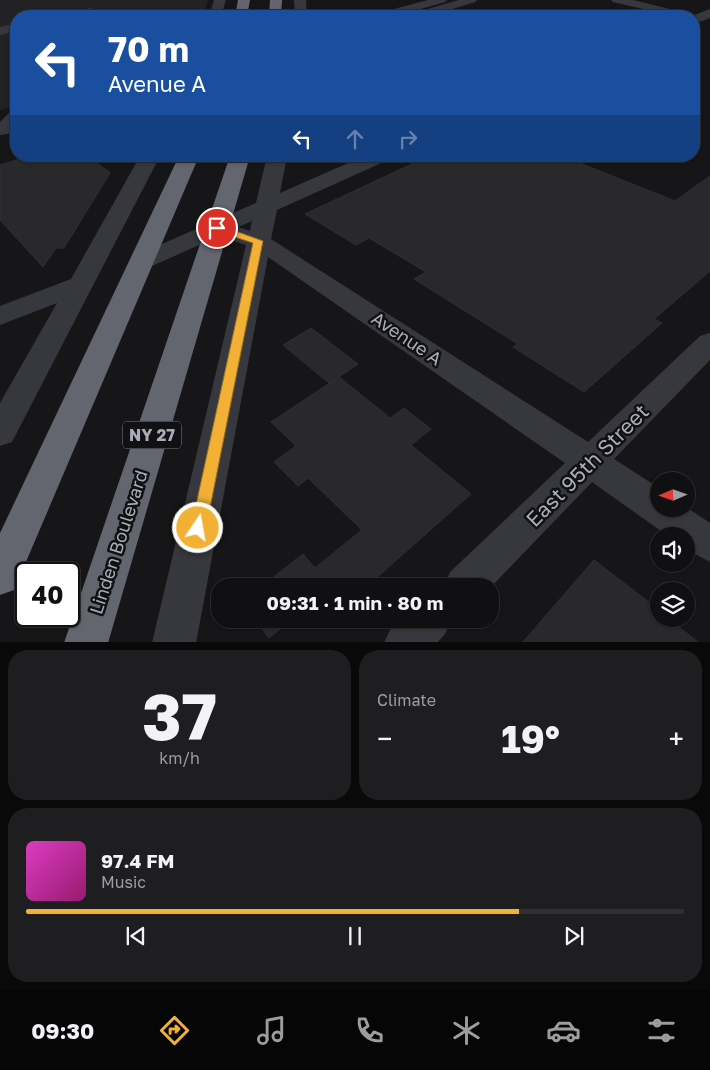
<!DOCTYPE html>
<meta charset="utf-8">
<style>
body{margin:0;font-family:"Golos Text",sans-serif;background:#1e1e20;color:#f1f3f6;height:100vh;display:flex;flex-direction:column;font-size:19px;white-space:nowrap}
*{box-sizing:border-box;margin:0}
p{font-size:16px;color:#9c9d9f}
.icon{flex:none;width:28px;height:28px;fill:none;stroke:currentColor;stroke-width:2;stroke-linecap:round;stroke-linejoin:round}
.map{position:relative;height:642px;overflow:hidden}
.sheet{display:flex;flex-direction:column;gap:8px;padding:8px;background:#09090a;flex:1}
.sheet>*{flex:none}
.banner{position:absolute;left:10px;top:10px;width:690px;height:152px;border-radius:20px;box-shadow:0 1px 4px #0004,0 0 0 1px #303032;background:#1a4fa0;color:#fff;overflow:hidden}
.needle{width:32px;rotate:268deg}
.tools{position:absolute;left:650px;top:472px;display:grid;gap:10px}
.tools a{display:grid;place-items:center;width:45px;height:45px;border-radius:50%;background:#101012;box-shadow:0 1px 4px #0004,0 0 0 1px #303032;font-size:25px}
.speed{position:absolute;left:15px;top:562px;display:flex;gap:10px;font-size:25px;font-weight:700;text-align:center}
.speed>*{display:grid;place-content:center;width:65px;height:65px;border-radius:50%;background:#101012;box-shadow:0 1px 4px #0004,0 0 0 1px #303032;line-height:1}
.speed .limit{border:2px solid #111;border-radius:8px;background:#fff;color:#111}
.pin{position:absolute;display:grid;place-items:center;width:42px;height:42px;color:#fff;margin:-21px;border:2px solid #fff;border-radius:50%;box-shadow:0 1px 5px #0007}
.me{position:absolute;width:55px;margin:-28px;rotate:12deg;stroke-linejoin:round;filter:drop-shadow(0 0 4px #0008)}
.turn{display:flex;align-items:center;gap:18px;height:105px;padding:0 15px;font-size:22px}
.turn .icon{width:65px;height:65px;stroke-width:2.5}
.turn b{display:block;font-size:35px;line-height:42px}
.lanes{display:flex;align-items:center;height:48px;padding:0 15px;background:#0003;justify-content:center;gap:25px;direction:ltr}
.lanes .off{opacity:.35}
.big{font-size:38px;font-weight:700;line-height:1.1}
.sheet .card{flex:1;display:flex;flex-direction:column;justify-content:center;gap:8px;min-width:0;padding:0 18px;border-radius:20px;background:#1e1e20}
.sheet .dial{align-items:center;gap:0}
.dial b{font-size:65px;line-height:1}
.song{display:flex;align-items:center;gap:15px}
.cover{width:60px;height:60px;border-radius:8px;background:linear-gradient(135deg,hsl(310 70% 55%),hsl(320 70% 35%))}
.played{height:5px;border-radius:2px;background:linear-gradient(90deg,#f2b134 75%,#303032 75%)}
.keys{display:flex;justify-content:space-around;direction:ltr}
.heat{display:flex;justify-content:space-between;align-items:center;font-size:28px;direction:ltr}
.sheet .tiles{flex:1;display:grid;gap:8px;grid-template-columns:1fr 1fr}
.card:last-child{grid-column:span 2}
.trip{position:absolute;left:211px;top:578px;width:288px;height:50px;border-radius:20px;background:#101012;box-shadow:0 1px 4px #0004,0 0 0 1px #303032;font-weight:700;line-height:50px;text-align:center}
.dock{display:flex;height:80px;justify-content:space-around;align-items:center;background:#060607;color:#9c9d9f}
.dock .icon{width:35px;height:35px}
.dock .on{color:#f2b134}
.dock b{font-size:22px;color:#f1f3f6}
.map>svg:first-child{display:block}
</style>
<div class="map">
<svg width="710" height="643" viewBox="0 0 710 643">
<rect width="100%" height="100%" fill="#161618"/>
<path fill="#222225" d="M 0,0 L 208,0 L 203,16 L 16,16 L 16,106 L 0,110 Z"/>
<path fill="#29292c" stroke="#303034" d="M 29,156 L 88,156 L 110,173 L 64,248 L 56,248 L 43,267 L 0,220 L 0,165 Z
M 429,156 L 562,156 L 675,201 L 710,176 L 710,271 L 654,319 L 662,323 L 584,392 L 513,347 L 518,344 L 414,279 L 426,272 L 369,238 L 356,245 L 305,214 Z
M 311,328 L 358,364 L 339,377 L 390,418 L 404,408 L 431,429 L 411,445 L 471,494 L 367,586 L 274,586 L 270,580 L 303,554 L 315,568 L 362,530 L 308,478 L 298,486 L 274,462 L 296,446 L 271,422 L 336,379 L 329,383 L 283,345 Z
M 594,560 L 659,610 L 659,619 L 669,619 L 699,643 L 522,643 Z
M 255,619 L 292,619 L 269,638 Z"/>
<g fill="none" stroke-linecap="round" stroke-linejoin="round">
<path fill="#37383d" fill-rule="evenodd" d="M 214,0 L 226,0 L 221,16 L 209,16 Z
M 294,0 L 306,0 L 307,16 L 295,16 Z
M 428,0 L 447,0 L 445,2 L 396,16 L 377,16 L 379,13 Z
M 459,0 L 477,0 L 475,2 L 430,16 L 419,16 L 418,14 L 420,11 Z
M 611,0 L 633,0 L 694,15 L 710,9 L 710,18 L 694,24 L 694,16 L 673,16 L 613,2 Z
M 91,8 L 97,12 L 95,15 L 63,16 L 65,13 Z
M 16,23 L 16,31 L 0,35 L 0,27 Z
M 16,111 L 16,126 L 8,134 L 0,135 L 0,122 L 10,112 Z
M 140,156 L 160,156 L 12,442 L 0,446 L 0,403 L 57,303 L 0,325 L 0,306 L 71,279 Z
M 267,156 L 287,156 L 280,193 L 364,156 L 390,156 L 388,160 L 277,210 L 271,239 L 588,442 L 700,336 L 710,333 L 710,360 L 614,459 L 659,488 L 659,509 L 686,509 L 686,507 L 710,523 L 710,562 L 686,549 L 686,536 L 668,536 L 592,482 L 490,588 L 444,586 L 450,572 L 565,463 L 268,257 L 196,643 L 152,643 L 246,245 L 219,236 L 150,267 L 141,269 L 132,267 L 129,262 L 132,257 L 256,203 ZM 252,221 L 250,231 L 238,227 Z
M 400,619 L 451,619 L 445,634 L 437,643 L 384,643 L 391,628 Z"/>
<path fill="#63666e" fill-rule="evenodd" d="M 238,0 L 250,0 L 247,16 L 235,16 Z
M 270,0 L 282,0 L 281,16 L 269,16 Z
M 179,156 L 199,156 L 14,590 L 0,595 L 0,533 Z
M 230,156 L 250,156 L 108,643 L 64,643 Z"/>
</g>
<path fill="#f2b134" stroke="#9d7322" d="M 214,226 L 221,226 L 263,241 L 206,528 L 204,532 L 198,535 L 193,532 L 191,528 L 253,243 L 214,230 Z"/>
<g text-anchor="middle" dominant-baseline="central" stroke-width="5" stroke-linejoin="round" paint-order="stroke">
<rect fill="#111113" stroke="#7b7e86" stroke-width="1" x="123" y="421.5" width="58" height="27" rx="4"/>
<g font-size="16" font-weight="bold" fill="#a8adb8">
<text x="152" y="435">NY 27</text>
</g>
<g font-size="18" fill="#a8adb8" stroke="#111113">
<text transform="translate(407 338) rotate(34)">Avenue A</text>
<text transform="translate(118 542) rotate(-72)">Linden Boulevard</text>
</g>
<g font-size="21" fill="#a8adb8" stroke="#111113">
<text transform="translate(587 465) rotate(-45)">East 95th Street</text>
</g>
</g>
</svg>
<div class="tools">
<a><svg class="needle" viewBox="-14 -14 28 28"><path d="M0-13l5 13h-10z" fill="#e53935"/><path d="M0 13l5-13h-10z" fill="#9c9d9f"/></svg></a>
<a><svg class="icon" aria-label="sound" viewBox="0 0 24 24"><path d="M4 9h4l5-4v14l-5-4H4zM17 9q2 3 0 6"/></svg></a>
<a><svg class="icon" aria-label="layers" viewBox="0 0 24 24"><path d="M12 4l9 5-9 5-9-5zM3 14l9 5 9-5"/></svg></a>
</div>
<div class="speed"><div class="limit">40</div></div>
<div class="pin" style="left:217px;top:228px;background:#d93025"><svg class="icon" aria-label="arrive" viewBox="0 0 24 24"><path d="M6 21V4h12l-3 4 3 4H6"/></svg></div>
<svg class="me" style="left:198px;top:528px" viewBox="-20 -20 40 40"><circle r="17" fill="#f2b134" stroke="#fff" stroke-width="3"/><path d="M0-11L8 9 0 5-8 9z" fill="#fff"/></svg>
<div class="trip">09:31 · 1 min · 80 m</div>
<div class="banner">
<div class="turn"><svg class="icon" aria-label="left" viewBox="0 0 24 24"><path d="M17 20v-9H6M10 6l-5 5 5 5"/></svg><div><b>70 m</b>Avenue A</div></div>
<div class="lanes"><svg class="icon" aria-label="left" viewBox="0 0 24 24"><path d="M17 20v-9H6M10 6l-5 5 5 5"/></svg><svg class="icon off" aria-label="ahead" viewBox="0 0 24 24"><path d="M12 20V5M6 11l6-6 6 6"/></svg><svg class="icon off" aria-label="right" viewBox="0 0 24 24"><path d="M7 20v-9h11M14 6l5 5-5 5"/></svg></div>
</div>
</div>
<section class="sheet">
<div class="tiles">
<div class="card dial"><b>37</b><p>km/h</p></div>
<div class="card"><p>Climate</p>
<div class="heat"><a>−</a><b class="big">19°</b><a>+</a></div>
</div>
<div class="card">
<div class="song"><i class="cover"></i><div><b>97.4 FM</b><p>Music</p></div></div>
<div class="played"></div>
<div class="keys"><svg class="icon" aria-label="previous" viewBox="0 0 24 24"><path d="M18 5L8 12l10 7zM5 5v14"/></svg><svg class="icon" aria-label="pause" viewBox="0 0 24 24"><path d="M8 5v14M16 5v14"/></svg><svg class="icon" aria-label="next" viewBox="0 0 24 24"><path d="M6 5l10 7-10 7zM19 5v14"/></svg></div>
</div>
</div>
</section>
<nav class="dock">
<b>09:30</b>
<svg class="icon on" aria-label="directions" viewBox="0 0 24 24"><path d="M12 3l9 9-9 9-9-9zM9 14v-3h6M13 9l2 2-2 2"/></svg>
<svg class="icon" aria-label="music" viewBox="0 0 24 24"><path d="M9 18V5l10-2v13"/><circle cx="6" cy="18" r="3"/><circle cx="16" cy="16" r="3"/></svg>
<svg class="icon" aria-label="phone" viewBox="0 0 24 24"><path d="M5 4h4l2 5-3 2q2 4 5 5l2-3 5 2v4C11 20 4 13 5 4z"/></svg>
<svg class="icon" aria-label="climate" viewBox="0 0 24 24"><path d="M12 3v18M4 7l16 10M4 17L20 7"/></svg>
<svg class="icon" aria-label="car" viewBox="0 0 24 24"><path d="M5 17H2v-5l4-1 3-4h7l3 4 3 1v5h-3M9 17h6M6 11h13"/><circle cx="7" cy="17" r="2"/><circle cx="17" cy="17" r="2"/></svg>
<svg class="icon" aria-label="filters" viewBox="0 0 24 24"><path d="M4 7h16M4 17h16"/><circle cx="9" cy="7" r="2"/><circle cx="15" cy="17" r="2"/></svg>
</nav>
